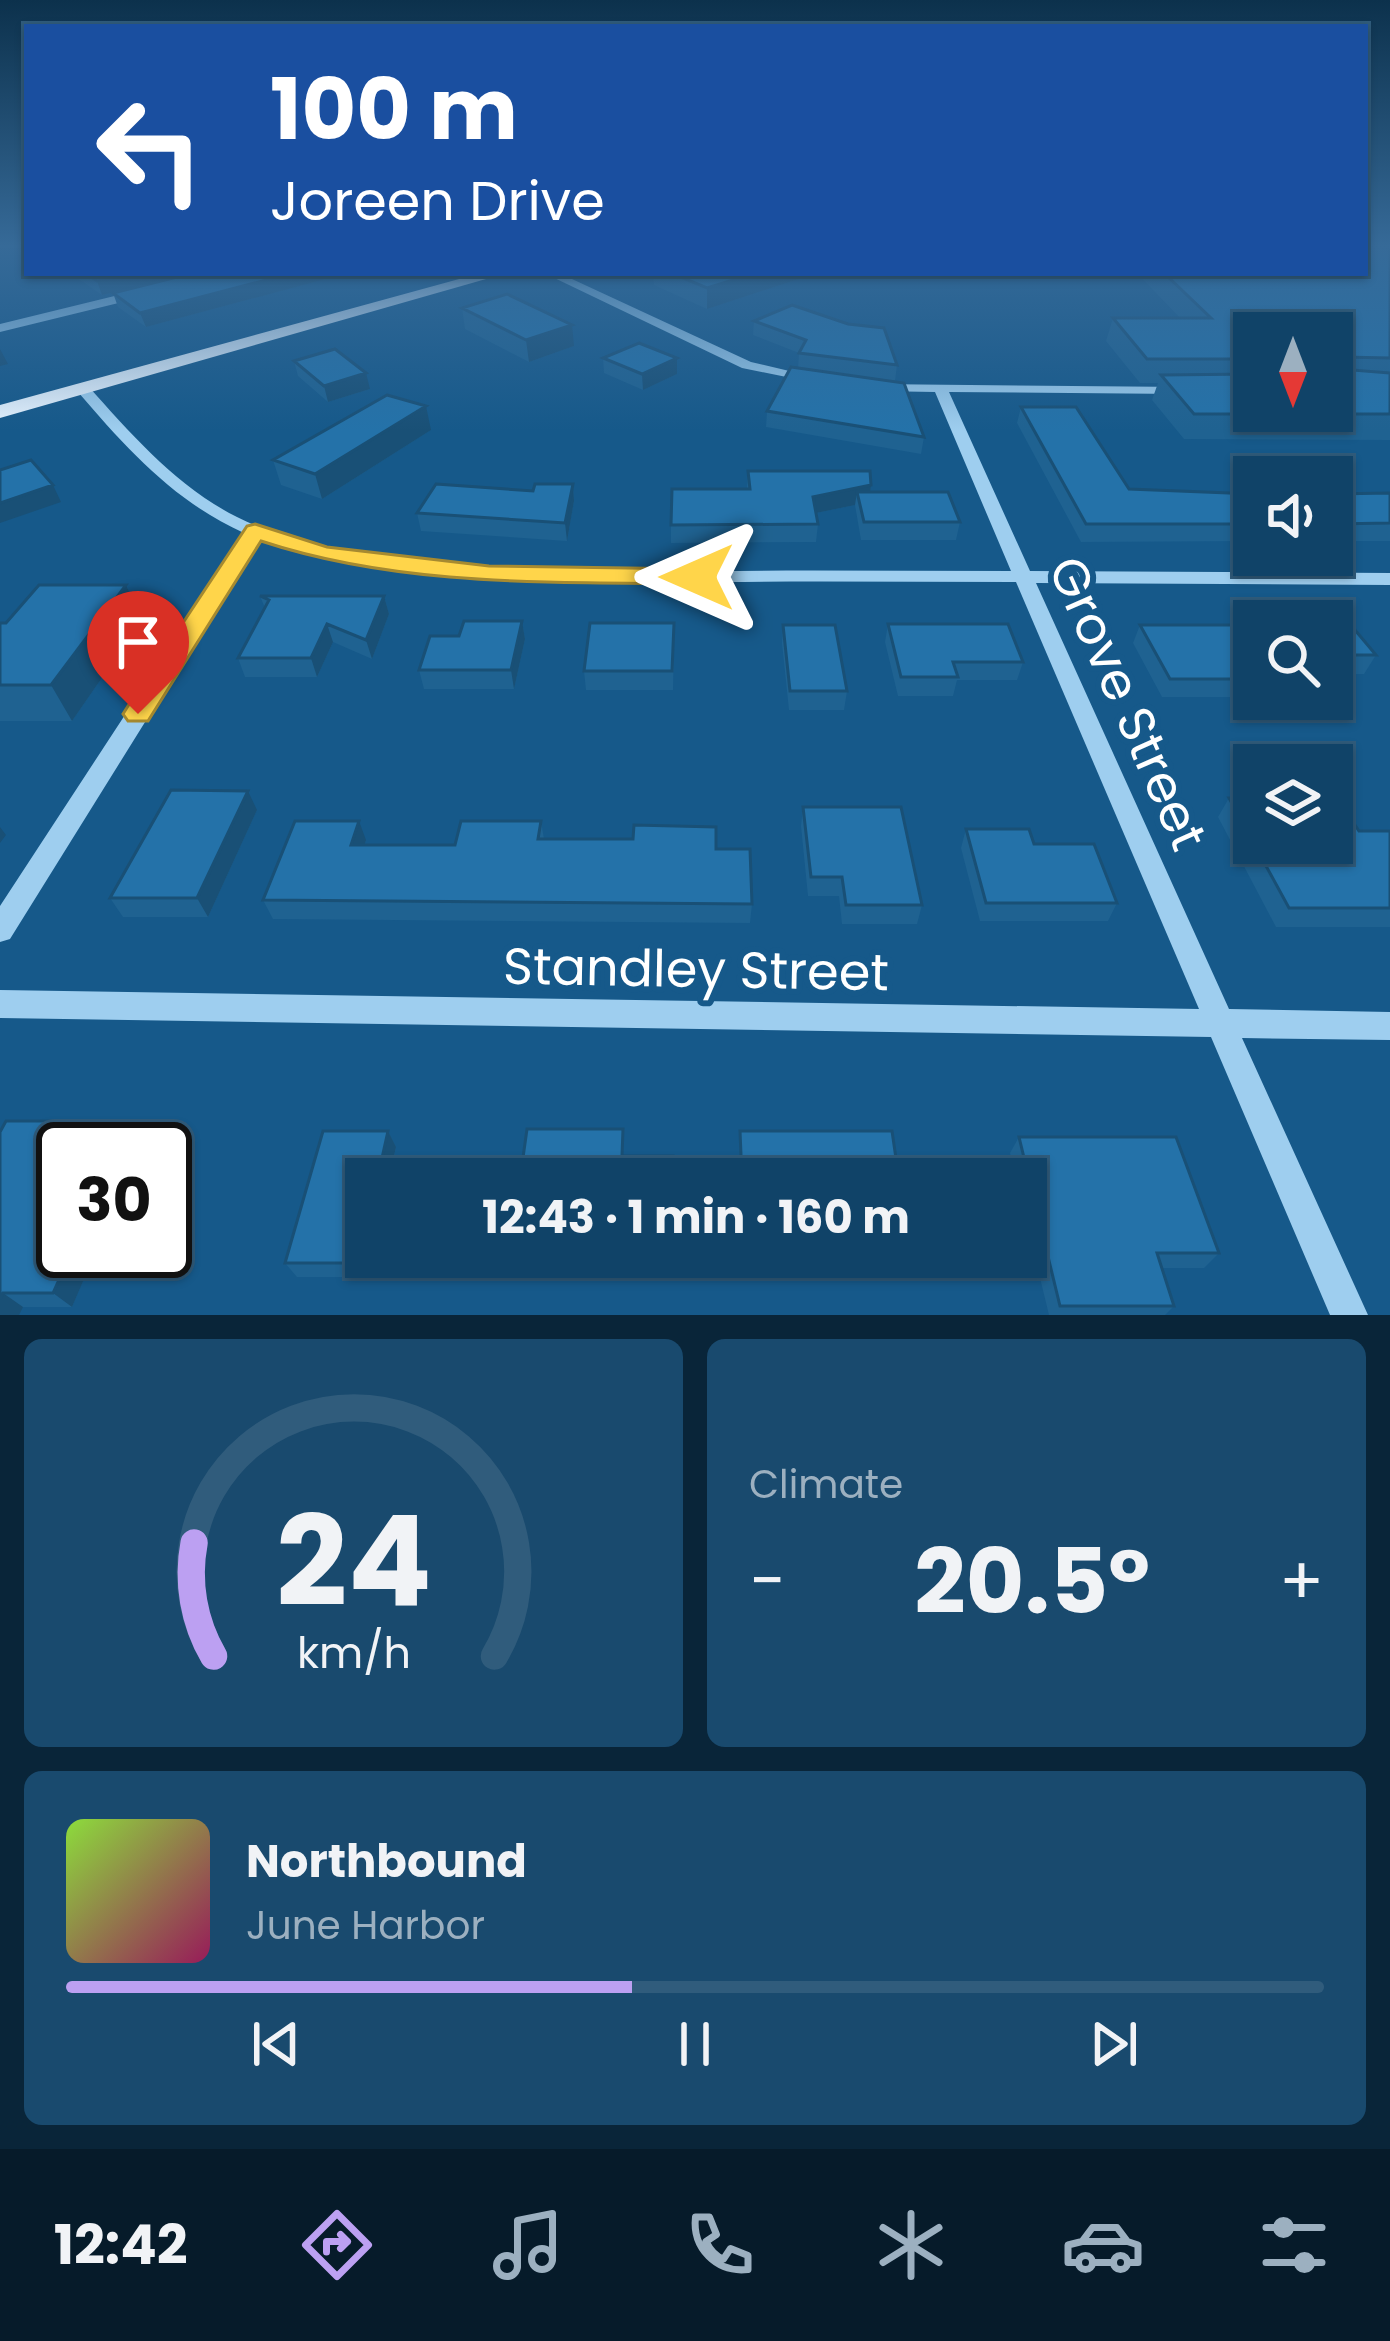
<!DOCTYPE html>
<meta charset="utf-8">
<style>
body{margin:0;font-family:Poppins,sans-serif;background:#194a6e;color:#f1f3f6;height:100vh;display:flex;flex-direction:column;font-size:45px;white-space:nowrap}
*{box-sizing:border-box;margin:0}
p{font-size:39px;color:#9cb0c0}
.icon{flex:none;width:66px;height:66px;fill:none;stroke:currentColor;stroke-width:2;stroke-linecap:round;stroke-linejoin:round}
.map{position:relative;height:1315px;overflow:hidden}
.sheet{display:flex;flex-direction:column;gap:24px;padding:24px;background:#092539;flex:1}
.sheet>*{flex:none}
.top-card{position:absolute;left:24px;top:24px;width:1344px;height:252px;border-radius:0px;box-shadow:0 3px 9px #0004,0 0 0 3px #305c7c;background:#1a4fa0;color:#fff;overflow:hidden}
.needle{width:78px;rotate:180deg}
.buttons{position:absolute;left:1233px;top:312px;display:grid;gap:24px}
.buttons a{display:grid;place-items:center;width:120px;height:120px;border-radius:0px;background:#104368;box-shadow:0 3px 9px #0004,0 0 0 3px #305c7c;font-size:60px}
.speed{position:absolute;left:36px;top:1122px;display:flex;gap:24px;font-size:60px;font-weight:700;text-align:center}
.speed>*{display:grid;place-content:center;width:156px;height:156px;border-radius:50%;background:#104368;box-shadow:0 3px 9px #0004,0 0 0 3px #305c7c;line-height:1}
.speed .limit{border:6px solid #111;border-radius:18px;background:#fff;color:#111}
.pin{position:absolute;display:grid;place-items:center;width:102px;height:102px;color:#fff;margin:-123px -51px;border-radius:50% 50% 50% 0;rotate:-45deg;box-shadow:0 0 12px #0007}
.pin .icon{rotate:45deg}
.me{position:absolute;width:132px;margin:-66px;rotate:270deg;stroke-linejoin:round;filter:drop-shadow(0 0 9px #0008)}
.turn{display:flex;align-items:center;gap:42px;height:252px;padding:0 48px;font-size:54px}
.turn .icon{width:156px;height:156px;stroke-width:2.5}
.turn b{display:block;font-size:84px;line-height:102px}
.big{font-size:90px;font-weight:700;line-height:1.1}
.sheet .tile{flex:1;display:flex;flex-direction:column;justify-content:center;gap:18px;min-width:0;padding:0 42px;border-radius:18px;background:#194a6e}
.sheet .dial{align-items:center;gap:0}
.dial svg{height:312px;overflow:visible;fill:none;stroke:#305c7c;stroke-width:7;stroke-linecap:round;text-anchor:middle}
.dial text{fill:#f1f3f6;stroke:none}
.song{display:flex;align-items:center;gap:36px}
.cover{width:144px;height:144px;border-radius:18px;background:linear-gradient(135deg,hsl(90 70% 55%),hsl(330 70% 35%))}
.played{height:12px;border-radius:6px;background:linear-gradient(90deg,#bca0f2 45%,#305c7c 45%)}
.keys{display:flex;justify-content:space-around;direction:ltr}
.heat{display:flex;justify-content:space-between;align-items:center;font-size:66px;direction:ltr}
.sheet .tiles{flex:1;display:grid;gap:24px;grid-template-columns:1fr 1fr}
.tile:last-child{grid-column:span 2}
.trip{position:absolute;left:345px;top:1158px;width:702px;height:120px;border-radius:0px;background:#104368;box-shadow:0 3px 9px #0004,0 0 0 3px #305c7c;font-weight:700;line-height:120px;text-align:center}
.dock{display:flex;height:192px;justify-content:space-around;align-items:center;background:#061b2a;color:#9cb0c0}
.dock .icon{width:84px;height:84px}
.dock .selected{color:#bca0f2}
.dock b{font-size:54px;color:#f1f3f6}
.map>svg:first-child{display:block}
</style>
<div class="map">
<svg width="1390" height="1315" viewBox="0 0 1390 1315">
<rect width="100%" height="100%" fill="#16598a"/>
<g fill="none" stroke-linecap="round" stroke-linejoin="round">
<path fill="#9eceef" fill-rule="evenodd" d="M 544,273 L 559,273 L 751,362 L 823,379 L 816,383 L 742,368 Z
M 139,290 L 143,291 L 143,297 L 0,332 L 0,324 Z
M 872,384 L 1186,387 L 1186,393 L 1181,394 L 949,392 L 1030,571 L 1390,573 L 1390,585 L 1036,583 L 1229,1009 L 1390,1012 L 1390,1040 L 1242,1038 L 1368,1315 L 1330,1315 L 1211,1037 L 0,1018 L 0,990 L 1199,1009 L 1016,582 C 918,582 820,581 723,582 C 565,584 411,587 259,539 L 10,939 L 0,942 L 0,906 L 244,533 C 175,502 127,449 78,392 L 78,386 L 88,386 C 132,435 177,487 237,517 C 371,583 565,573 712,571 C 811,570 911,571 1011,571 L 935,392 L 877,391 L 870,387 Z"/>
<path fill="#e6f3ff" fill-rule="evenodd" d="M 481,273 L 507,273 L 0,418 L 0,405 Z"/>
</g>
<path fill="#1f6291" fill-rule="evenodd" d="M 1390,247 L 1390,440 L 1184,439 L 1152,400 L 1158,383 L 1140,383 L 1106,341 L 1113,318 L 1180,318 L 1137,273 L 1365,273 ZM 1254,333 L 1332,411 L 1254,411 Z
M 70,273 L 348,273 L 146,327 L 118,307 L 113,293 L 144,285 L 102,295 Z
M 653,273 L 811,273 L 811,275 L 707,309 L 654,285 Z
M 462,308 L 574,346 L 529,362 L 465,329 Z
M 754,321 L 897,365 L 895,381 L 822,372 L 924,437 L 921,454 L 766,427 L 767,411 L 798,368 L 799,353 L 753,335 Z
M 603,358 L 677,374 L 643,390 L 604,373 Z
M 294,361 L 370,389 L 328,402 L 298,376 Z
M 1021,407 L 1129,489 L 1254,494 L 1254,541 L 1081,542 L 1017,423 Z
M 431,430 L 322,499 L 281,485 L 273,460 Z
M 748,471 L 871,485 L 870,492 L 960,522 L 956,540 L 861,540 L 855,505 L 816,513 L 818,524 L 816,542 L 671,543 L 671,525 L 747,489 Z
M 573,484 L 574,501 L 567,541 L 421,531 L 417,513 Z
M 1390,493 L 1390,541 L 1332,541 L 1332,494 Z
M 126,585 L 142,620 L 72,721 L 0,721 L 0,623 L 6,623 Z
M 260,596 L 384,596 L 389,614 L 372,659 L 333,642 L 317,677 L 245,677 L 238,658 L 265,608 Z
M 1252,605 L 1334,605 L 1376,655 L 1364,674 L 1332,674 L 1332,621 L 1254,621 L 1254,697 L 1162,697 L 1133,643 L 1140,625 L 1245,625 L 1244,623 Z
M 522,621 L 525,639 L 514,689 L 424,689 L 419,670 Z
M 888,624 L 1023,662 L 1017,680 L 957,680 L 953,696 L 898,696 L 885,642 Z
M 783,625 L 847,691 L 844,710 L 789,710 L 782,643 Z
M 674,642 L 673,690 L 586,690 L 584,671 Z
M 1229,798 L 1359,831 L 1390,831 L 1390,927 L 1276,927 L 1218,817 Z
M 803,807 L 922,905 L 917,924 L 842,924 L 839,896 L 808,896 L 801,826 Z
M 257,810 L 208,917 L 123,917 L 110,898 Z
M 541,821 L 544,839 L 716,849 L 752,904 L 750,923 L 273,919 L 263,900 L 366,840 L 364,845 L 455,845 Z
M 966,829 L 1117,903 L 1108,921 L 980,921 L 961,848 Z
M 388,1131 L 396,1147 L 394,1158 L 453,1158 L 460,1174 L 459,1179 L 366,1179 L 445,1257 L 442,1277 L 297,1277 L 285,1263 Z
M 0,1132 L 143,1137 L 72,1307 L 23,1307 L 0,1315 Z
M 1019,1137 L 1219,1253 L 1204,1268 L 1162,1268 L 1174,1306 L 1165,1315 L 1049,1315 L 1026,1220 L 1026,1179 L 1016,1179 L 1010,1153 Z
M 510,1257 L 672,1257 L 672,1280 L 515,1280 L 509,1265 Z"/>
<path fill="#195076" d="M 132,273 L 195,273 L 102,295 L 97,281 Z
M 293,273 L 348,273 L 146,327 L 140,313 Z
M 756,273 L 811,273 L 811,275 L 707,309 L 707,288 Z
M 572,325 L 574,346 L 529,362 L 526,340 Z
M 0,349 L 8,364 L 0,366 Z
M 677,358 L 677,374 L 643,390 L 642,374 Z
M 366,373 L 370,389 L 328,402 L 324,386 Z
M 426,406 L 431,430 L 322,499 L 315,474 Z
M 573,484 L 574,501 L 567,541 L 565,523 Z
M 53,485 L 61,502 L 0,523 L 0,503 Z
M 871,485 L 869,502 L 857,492 L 855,505 L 811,514 L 813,497 Z
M 126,585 L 142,620 L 72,721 L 51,685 Z
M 384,596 L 389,614 L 372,659 L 366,640 Z
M 522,621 L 525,639 L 514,689 L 511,670 Z
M 327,624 L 333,642 L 317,677 L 311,658 Z
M 248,791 L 257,810 L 208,917 L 197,898 Z
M 359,821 L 366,840 L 358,864 L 351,845 Z
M 0,827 L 6,835 L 0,843 Z
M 129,1121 L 143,1137 L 139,1149 L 116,1149 Z
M 388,1131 L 396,1147 L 390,1174 L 382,1158 Z
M 453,1158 L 460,1174 L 459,1179 L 449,1179 Z
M 72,1251 L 96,1251 L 72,1307 L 53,1293 Z
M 435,1257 L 445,1257 L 442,1277 L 434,1263 Z
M 3,1293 L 23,1307 L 19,1315 L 0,1315 L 0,1299 Z"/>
<path fill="#2472a9" stroke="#195076" stroke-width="3" d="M 1365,247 L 1390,247 L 1390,358 L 1343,357 L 1339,369 L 1390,373 L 1390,414 L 1194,414 L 1161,375 L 1254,374 L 1254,411 L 1332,411 L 1332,333 L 1254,333 L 1254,359 L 1147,359 L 1113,318 L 1211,318 L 1164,273 L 1365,273 Z
M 85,273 L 132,273 L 97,281 Z
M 193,273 L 293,273 L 140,313 L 113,293 Z
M 671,273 L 756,273 L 707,288 Z
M 507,294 L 572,325 L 526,340 L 462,308 Z
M 792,305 L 848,324 L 884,328 L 897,365 L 799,353 L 806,340 L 754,321 Z
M 639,343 L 677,358 L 642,374 L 603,358 Z
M 335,349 L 366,373 L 324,386 L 294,361 Z
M 791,367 L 904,383 L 924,437 L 767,411 Z
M 387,395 L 426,406 L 315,474 L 273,460 Z
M 1021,407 L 1076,407 L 1129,489 L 1254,494 L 1254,524 L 1086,524 Z
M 31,460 L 53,485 L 0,503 L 0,470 Z
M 748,471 L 870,471 L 871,485 L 813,497 L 818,524 L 671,525 L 672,489 L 750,489 Z
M 436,484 L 533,491 L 535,484 L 573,484 L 565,523 L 417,513 Z
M 857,492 L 948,492 L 960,522 L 864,522 Z
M 1390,493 L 1390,523 L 1332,524 L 1332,494 Z
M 39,585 L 126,585 L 51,685 L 0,685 L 0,623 L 6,623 Z
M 260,596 L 384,596 L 366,640 L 327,624 L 311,658 L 238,658 L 269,600 Z
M 1252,605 L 1334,605 L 1376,655 L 1332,655 L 1332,621 L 1264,621 Z
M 464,621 L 522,621 L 511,670 L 419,670 L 430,636 L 459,636 Z
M 590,623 L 674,623 L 672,671 L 584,671 Z
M 888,624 L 1008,624 L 1023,662 L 953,662 L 958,677 L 901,677 Z
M 783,625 L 835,625 L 847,691 L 790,691 Z
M 1140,625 L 1254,625 L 1254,679 L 1170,679 Z
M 171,790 L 248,791 L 197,898 L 110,898 Z
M 1229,798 L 1254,798 L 1254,843 L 1332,843 L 1332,798 L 1337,798 L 1359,831 L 1390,831 L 1390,908 L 1289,908 Z
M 803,807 L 901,807 L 922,905 L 846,905 L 842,877 L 811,877 Z
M 295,821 L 359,821 L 351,845 L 455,845 L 461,821 L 541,821 L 538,839 L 633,839 L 634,825 L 716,827 L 716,849 L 750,849 L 752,904 L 263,900 Z
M 966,829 L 1029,829 L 1034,844 L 1094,844 L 1117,903 L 986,903 Z
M 6,1121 L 129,1121 L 116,1149 L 63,1149 L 63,1251 L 72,1251 L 53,1293 L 3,1293 L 0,1299 L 0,1132 Z
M 527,1129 L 623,1129 L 622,1156 L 673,1156 L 673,1179 L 520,1179 Z
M 323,1131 L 388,1131 L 382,1158 L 453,1158 L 449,1179 L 366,1179 L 366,1257 L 435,1257 L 434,1263 L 285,1263 Z
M 740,1131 L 892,1131 L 899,1179 L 742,1179 Z
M 1019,1137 L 1176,1137 L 1219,1253 L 1157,1253 L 1174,1306 L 1060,1306 Z
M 510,1257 L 671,1257 L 671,1265 L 509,1265 Z"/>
<linearGradient id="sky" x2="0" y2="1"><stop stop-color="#0c314c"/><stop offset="0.57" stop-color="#366a98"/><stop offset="1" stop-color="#366a98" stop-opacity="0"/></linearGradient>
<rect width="1390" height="431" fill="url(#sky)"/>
<path fill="#ffd54a" stroke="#a68a30" stroke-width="3" d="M 255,524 L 327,547 L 489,566 L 697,569 L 710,577 L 697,584 C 551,582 400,587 261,541 L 148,721 L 128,721 L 123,714 L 128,706 L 247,526 Z"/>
<g text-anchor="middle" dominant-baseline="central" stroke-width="12" stroke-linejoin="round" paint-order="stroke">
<g font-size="51" fill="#fff" stroke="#16598a">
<text transform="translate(1128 703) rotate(66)">Grove Street</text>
<text transform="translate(696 969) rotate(1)">Standley Street</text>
</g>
</g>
</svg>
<div class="buttons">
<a><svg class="needle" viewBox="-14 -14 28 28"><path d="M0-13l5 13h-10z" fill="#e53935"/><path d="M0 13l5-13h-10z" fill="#9cb0c0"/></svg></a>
<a><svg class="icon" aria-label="sound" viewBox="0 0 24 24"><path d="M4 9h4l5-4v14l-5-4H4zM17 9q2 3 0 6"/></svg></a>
<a><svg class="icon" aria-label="search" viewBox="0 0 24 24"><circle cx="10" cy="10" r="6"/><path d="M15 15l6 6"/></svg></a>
<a><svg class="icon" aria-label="layers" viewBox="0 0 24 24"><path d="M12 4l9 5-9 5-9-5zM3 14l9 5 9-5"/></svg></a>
</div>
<div class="speed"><div class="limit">30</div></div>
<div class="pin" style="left:138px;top:714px;background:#d93025"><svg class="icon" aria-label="arrive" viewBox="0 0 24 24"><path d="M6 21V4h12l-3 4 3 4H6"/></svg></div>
<svg class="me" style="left:697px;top:577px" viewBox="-20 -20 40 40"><path d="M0-17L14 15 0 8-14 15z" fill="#ffd54a" stroke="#fff" stroke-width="4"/></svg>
<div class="trip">12:43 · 1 min · 160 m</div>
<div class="top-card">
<div class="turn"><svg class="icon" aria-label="left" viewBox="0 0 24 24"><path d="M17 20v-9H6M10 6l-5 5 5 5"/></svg><div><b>100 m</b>Joreen Drive</div></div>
</div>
</div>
<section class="sheet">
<div class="tiles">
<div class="tile dial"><svg viewBox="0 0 100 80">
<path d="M14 69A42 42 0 1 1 86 69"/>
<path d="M14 69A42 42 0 0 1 9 40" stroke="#bca0f2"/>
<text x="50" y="56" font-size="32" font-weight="700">24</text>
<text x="50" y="72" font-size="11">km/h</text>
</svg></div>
<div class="tile"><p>Climate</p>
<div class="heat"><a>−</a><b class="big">20.5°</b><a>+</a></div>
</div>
<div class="tile">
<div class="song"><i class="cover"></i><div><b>Northbound</b><p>June Harbor</p></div></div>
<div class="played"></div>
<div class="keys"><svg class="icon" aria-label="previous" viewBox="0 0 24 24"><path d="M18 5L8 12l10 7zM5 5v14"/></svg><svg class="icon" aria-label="pause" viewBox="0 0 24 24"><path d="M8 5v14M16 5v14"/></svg><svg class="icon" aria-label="next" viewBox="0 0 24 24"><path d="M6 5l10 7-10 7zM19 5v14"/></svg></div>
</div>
</div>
</section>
<nav class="dock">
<b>12:42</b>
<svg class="icon selected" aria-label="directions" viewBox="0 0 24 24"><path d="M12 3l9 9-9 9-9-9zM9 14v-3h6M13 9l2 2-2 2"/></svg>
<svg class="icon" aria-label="music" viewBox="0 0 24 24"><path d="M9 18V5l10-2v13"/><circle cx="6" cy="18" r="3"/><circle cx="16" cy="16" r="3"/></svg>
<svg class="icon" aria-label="phone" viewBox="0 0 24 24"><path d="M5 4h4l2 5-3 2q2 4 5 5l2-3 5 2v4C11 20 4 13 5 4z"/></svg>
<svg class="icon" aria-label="climate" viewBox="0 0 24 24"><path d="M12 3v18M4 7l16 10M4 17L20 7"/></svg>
<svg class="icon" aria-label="car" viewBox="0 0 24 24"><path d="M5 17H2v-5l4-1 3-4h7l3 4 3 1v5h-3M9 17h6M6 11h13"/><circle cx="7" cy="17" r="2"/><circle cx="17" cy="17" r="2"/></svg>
<svg class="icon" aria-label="filters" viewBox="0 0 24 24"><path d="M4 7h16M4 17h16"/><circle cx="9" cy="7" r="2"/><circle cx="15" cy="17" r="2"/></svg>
</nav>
